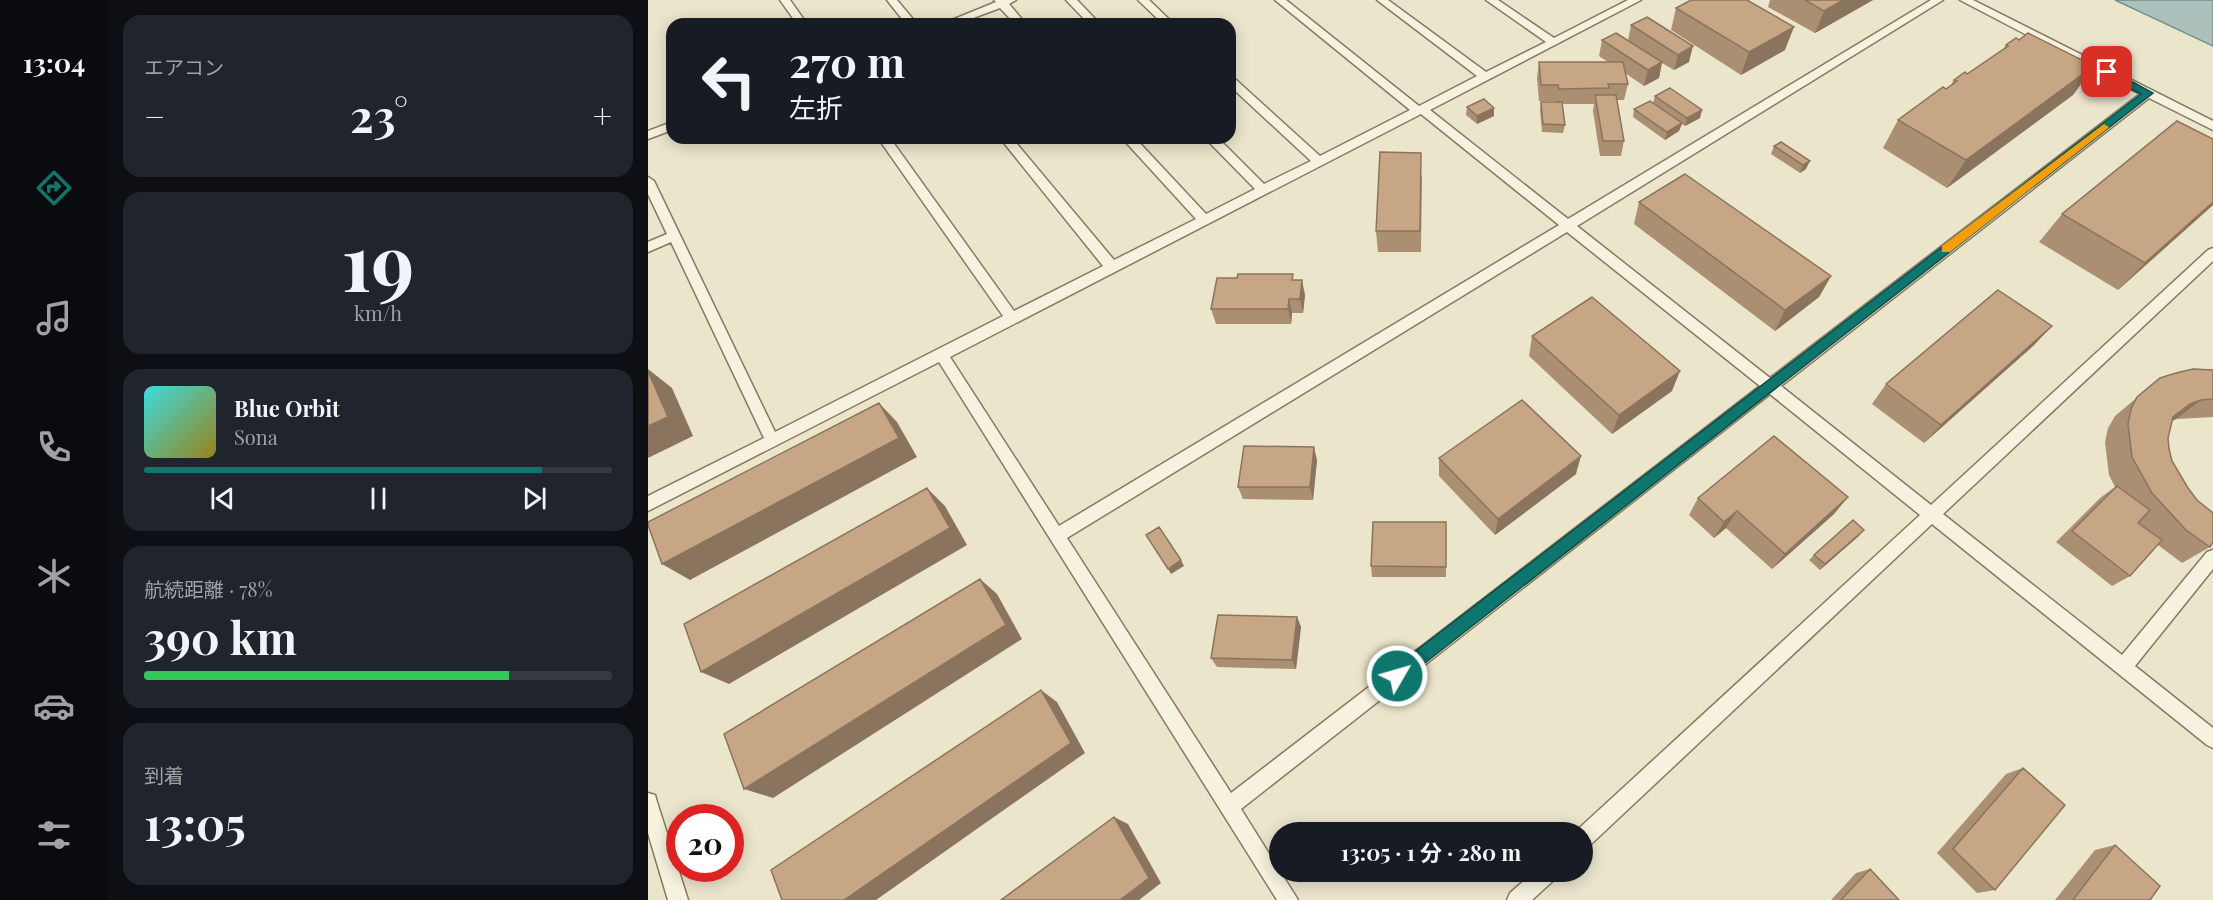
<!DOCTYPE html>
<html lang="ja">
<meta charset="utf-8">
<style>
body{margin:0;font-family:"Playfair Display","Noto Sans JP",serif;background:#20242c;color:#f1f3f6;height:100vh;display:flex;flex-direction:column;font-size:22px;white-space:nowrap}
*{box-sizing:border-box;margin:0}
p{font-size:20px;color:#9ea1a6}
.icon{flex:none;width:33px;height:33px;fill:none;stroke:currentColor;stroke-width:2;stroke-linecap:round;stroke-linejoin:round}
.map{position:relative;flex:1;overflow:hidden}
.panel{display:flex;flex-direction:column;gap:15px;padding:15px;background:#0d0f14;width:540px}
.panel>*{flex:none}
.top-card{position:absolute;left:18px;top:18px;width:570px;height:126px;border-radius:18px;box-shadow:0 3px 15px #0003;background:#171b24;color:#f1f3f6;overflow:hidden}
.speed{position:absolute;left:18px;top:804px;display:flex;gap:12px;font-size:30px;font-weight:700;text-align:center}
.speed>*{display:grid;place-content:center;width:78px;height:78px;border-radius:50%;background:#171b24;box-shadow:0 3px 15px #0003;line-height:1}
.speed .limit{border:9px solid #d22;background:#fff;color:#111}
.pin{position:absolute;display:grid;place-items:center;width:51px;height:51px;color:#fff;margin:-26px;border-radius:12px;box-shadow:0 3px 9px #0006}
.me{position:absolute;width:66px;margin:-33px;rotate:52deg;stroke-linejoin:round;filter:drop-shadow(0 0 4px #0008)}
.turn{display:flex;align-items:center;gap:21px;height:126px;padding:0 24px;font-size:27px}
.turn .icon{width:78px;height:78px;stroke-width:2.5}
.turn b{display:block;font-size:42px;line-height:51px}
.big{font-size:45px;font-weight:700;line-height:1.1}
.panel .tile{flex:1;display:flex;flex-direction:column;justify-content:center;gap:9px;min-width:0;padding:0 21px;border-radius:18px;background:#20242c}
.panel .dial{align-items:center;gap:0}
.dial b{font-size:78px;line-height:1}
.song{display:flex;align-items:center;gap:18px}
.cover{width:72px;height:72px;border-radius:9px;background:linear-gradient(135deg,hsl(180 70% 55%),hsl(50 70% 35%))}
.played{height:6px;border-radius:3px;background:linear-gradient(90deg,#0f766e 85%,#363941 85%)}
.keys{display:flex;justify-content:space-around;direction:ltr}
.heat{display:flex;justify-content:space-between;align-items:center;font-size:33px;direction:ltr}
.charge{height:9px;border-radius:4px;background:linear-gradient(90deg,#34c759 78%,#363941 0)}
.trip{position:absolute;left:621px;top:822px;width:324px;height:60px;border-radius:30px;background:#171b24;box-shadow:0 3px 15px #0003;font-weight:700;line-height:60px;text-align:center}
main{display:flex;flex:1;min-height:0}
.menu{display:flex;flex-direction:column;width:108px;justify-content:space-around;align-items:center;background:#090b0e;color:#9ea1a6}
.menu .icon{width:42px;height:42px}
.menu .selected{color:#0f766e}
.menu b{font-size:27px;color:#f1f3f6}
.map>svg:first-child{display:block}
</style>
<main>
<nav class="menu">
<b>13:04</b>
<svg class="icon selected" aria-label="directions" viewBox="0 0 24 24"><path d="M12 3l9 9-9 9-9-9zM9 14v-3h6M13 9l2 2-2 2"/></svg>
<svg class="icon" aria-label="music" viewBox="0 0 24 24"><path d="M9 18V5l10-2v13"/><circle cx="6" cy="18" r="3"/><circle cx="16" cy="16" r="3"/></svg>
<svg class="icon" aria-label="phone" viewBox="0 0 24 24"><path d="M5 4h4l2 5-3 2q2 4 5 5l2-3 5 2v4C11 20 4 13 5 4z"/></svg>
<svg class="icon" aria-label="climate" viewBox="0 0 24 24"><path d="M12 3v18M4 7l16 10M4 17L20 7"/></svg>
<svg class="icon" aria-label="car" viewBox="0 0 24 24"><path d="M5 17H2v-5l4-1 3-4h7l3 4 3 1v5h-3M9 17h6M6 11h13"/><circle cx="7" cy="17" r="2"/><circle cx="17" cy="17" r="2"/></svg>
<svg class="icon" aria-label="filters" viewBox="0 0 24 24"><path d="M4 7h16M4 17h16"/><circle cx="9" cy="7" r="2"/><circle cx="15" cy="17" r="2"/></svg>
</nav>
<section class="panel">
<div class="tile"><p>エアコン</p>
<div class="heat"><a>−</a><b class="big">23°</b><a>+</a></div>
</div>
<div class="tile dial"><b>19</b><p>km/h</p></div>
<div class="tile">
<div class="song"><i class="cover"></i><div><b>Blue Orbit</b><p>Sona</p></div></div>
<div class="played"></div>
<div class="keys"><svg class="icon" aria-label="previous" viewBox="0 0 24 24"><path d="M18 5L8 12l10 7zM5 5v14"/></svg><svg class="icon" aria-label="pause" viewBox="0 0 24 24"><path d="M8 5v14M16 5v14"/></svg><svg class="icon" aria-label="next" viewBox="0 0 24 24"><path d="M6 5l10 7-10 7zM19 5v14"/></svg></div>
</div>
<div class="tile"><p>航続距離 · 78%</p><b class="big">390 km</b><div class="charge"></div></div>
<div class="tile"><p>到着</p><b class="big">13:05</b></div>
</section>
<div class="map">
<svg width="1565" height="900" viewBox="0 0 1565 900">
<rect width="100%" height="100%" fill="#ebe5cc"/>
<path fill="#acc1bc" stroke="#728f8a" stroke-width="1.5" d="M 1467,0 L 1565,0 L 1565,46 Z"/>
<g fill="none" stroke-linecap="round" stroke-linejoin="round">
<defs>
<path id="lane" d="M 132,0 L 142,0 L 159,24 L 149,24 Z
M 239,0 L 249,0 L 269,24 L 258,24 Z
M 346,0 L 368,0 L 361,4 L 378,24 L 367,24 L 352,8 L 309,24 L 294,24 L 348,2 Z
M 418,0 L 429,0 L 452,24 L 441,24 Z
M 490,0 L 501,0 L 526,24 L 515,24 Z
M 627,0 L 638,0 L 771,106 L 829,76 L 729,0 L 740,0 L 838,72 L 898,42 L 838,0 L 850,0 L 906,38 L 980,0 L 993,0 L 782,110 L 920,219 L 1283,0 L 1295,0 L 929,226 L 1122,378 L 1492,94 L 1312,0 L 1325,0 L 1565,121 L 1565,130 L 1501,98 L 1133,386 L 1283,505 L 1560,250 L 1565,248 L 1565,261 L 1295,514 L 1474,655 L 1559,552 L 1565,550 L 1565,569 L 1487,666 L 1565,728 L 1565,748 L 1559,745 L 1284,524 L 941,846 L 934,848 L 934,832 L 927,832 L 1272,515 L 1122,394 L 593,809 L 650,900 L 629,900 L 291,362 L 0,511 L 0,496 L 116,438 L 23,242 L 0,252 L 0,242 L 19,234 L 0,194 L 0,177 L 6,181 L 127,432 L 355,316 L 230,138 L 242,138 L 366,311 L 455,266 L 352,138 L 364,138 L 466,260 L 548,219 L 474,138 L 487,138 L 558,214 L 607,189 L 557,138 L 570,138 L 616,184 L 663,161 L 582,86 L 582,77 L 586,78 L 672,156 L 762,110 ZM 773,114 L 911,225 L 411,526 L 302,357 ZM 919,232 L 1112,386 L 583,793 L 419,538 Z
M 24,122 L 24,130 L 0,139 L 0,131 Z
M 0,793 L 7,795 L 9,802 L 40,900 L 20,900 L 0,833 Z
M 886,872 L 910,872 L 907,879 L 884,900 L 859,900 L 862,893 Z"/>
</defs>
<use href="#lane" stroke="#877961" stroke-width="3"/>
<use href="#lane" fill="#f7f2df" fill-rule="evenodd"/>
</g>
<path fill="#aa8f72" d="M 1122,0 L 1225,0 L 1167,33 L 1120,7 Z
M 1028,8 L 1137,50 L 1093,75 L 1023,30 Z
M 983,25 L 1041,62 L 1026,70 L 1014,63 L 1011,78 L 996,86 L 977,73 L 980,84 L 976,100 L 969,100 L 976,141 L 973,156 L 952,156 L 945,111 L 946,104 L 914,104 L 917,125 L 915,133 L 894,132 L 892,110 L 893,102 L 908,102 L 908,101 L 891,101 L 889,78 L 891,62 L 960,62 L 951,56 L 954,40 L 980,40 Z
M 1371,40 L 1446,66 L 1425,95 L 1299,188 L 1235,148 L 1250,120 L 1303,85 L 1306,80 L 1319,74 L 1355,50 L 1358,45 Z
M 1007,96 L 1052,118 L 1037,126 L 1034,124 L 1031,131 L 1017,140 L 985,117 L 986,109 L 1005,103 Z
M 819,107 L 846,116 L 829,124 L 818,115 Z
M 1133,142 L 1158,169 L 1152,173 L 1123,154 L 1126,146 Z
M 774,175 L 773,252 L 730,252 L 728,231 Z
M 991,202 L 1183,276 L 1171,297 L 1127,331 L 986,224 Z
M 1565,205 L 1470,290 L 1391,242 L 1414,214 Z
M 646,280 L 657,295 L 655,313 L 644,313 L 643,324 L 568,324 L 563,309 Z
M 1404,326 L 1385,346 L 1276,443 L 1224,404 L 1238,384 Z
M 884,336 L 1024,391 L 964,434 L 881,356 Z
M 1565,370 L 1565,417 L 1528,419 L 1524,421 L 1520,438 L 1521,449 L 1524,461 L 1562,547 L 1534,563 L 1510,545 L 1482,576 L 1464,586 L 1408,542 L 1452,498 L 1467,487 L 1461,475 L 1457,442 L 1460,428 L 1467,416 L 1512,378 Z
M 791,458 L 928,474 L 847,535 L 791,476 Z
M 669,460 L 665,500 L 595,499 L 590,487 Z
M 1050,498 L 1186,514 L 1124,569 L 1078,528 L 1066,538 L 1041,515 Z
M 1216,530 L 1172,570 L 1161,560 L 1166,555 Z
M 723,566 L 798,567 L 798,577 L 724,577 Z
M 649,617 L 653,627 L 648,669 L 569,667 L 563,658 Z
M 1375,768 L 1347,890 L 1329,893 L 1289,853 L 1358,774 Z
M 1467,845 L 1502,900 L 1407,900 L 1447,850 Z
M 1222,869 L 1251,900 L 1183,900 L 1208,873 Z"/>
<path fill="#8b745d" d="M 1195,0 L 1225,0 L 1167,33 L 1176,11 Z
M 1146,27 L 1137,50 L 1093,75 L 1101,52 Z
M 1045,46 L 1041,62 L 1026,70 L 1030,55 Z
M 1014,62 L 1011,78 L 996,86 L 1000,70 Z
M 1446,66 L 1425,95 L 1299,188 L 1318,160 Z
M 846,108 L 846,116 L 829,124 L 829,116 Z
M 1054,110 L 1052,118 L 1037,126 L 1039,118 Z
M 1034,123 L 1031,131 L 1017,140 L 1019,132 Z
M 1162,161 L 1158,169 L 1152,173 L 1155,165 Z
M 1565,202 L 1565,205 L 1470,290 L 1497,263 Z
M 1183,276 L 1171,297 L 1127,331 L 1137,310 Z
M 654,280 L 657,295 L 655,313 L 652,299 Z
M 641,299 L 644,313 L 643,324 L 640,309 Z
M 1404,326 L 1385,346 L 1276,443 L 1293,425 Z
M 0,369 L 24,388 L 45,436 L 0,458 Z
M 1032,371 L 1024,391 L 964,434 L 971,415 Z
M 1553,400 L 1528,419 L 1517,424 L 1542,404 Z
M 231,403 L 249,422 L 269,457 L 42,580 L 14,564 Z
M 666,447 L 669,460 L 665,500 L 662,487 Z
M 933,456 L 928,474 L 847,535 L 850,519 Z
M 279,488 L 297,506 L 319,545 L 81,684 L 53,672 Z
M 1200,497 L 1186,514 L 1124,569 L 1137,554 Z
M 1089,511 L 1078,528 L 1066,538 L 1076,522 Z
M 1216,530 L 1211,536 L 1172,570 L 1177,564 Z
M 533,560 L 536,566 L 523,574 L 520,569 Z
M 332,579 L 349,594 L 374,639 L 125,798 L 96,789 Z
M 649,617 L 653,627 L 648,669 L 644,660 Z
M 393,690 L 409,702 L 437,753 L 228,900 L 196,900 Z
M 466,817 L 480,824 L 513,883 L 491,900 L 472,900 Z"/>
<path fill="#c6a685" stroke="#8b745d" stroke-width="1.5" d="M 1043,0 L 1099,0 L 1146,27 L 1101,52 L 1028,8 Z
M 1157,0 L 1195,0 L 1176,11 Z
M 999,17 L 1045,46 L 1030,55 L 983,25 Z
M 968,33 L 1014,62 L 1000,70 L 954,40 Z
M 1380,33 L 1446,66 L 1318,160 L 1250,120 L 1295,87 L 1298,89 L 1309,81 L 1306,80 L 1317,72 L 1319,74 L 1360,46 L 1358,45 L 1368,38 L 1371,40 Z
M 891,62 L 975,62 L 980,84 L 960,84 L 961,88 L 911,89 L 910,85 L 893,85 Z
M 1022,88 L 1054,110 L 1039,118 L 1007,96 Z
M 947,95 L 968,95 L 976,141 L 955,141 Z
M 836,99 L 846,108 L 829,116 L 819,107 Z
M 1002,101 L 1034,123 L 1019,132 L 986,109 Z
M 893,102 L 914,102 L 917,125 L 895,124 Z
M 1529,121 L 1565,139 L 1565,202 L 1497,263 L 1414,214 Z
M 1133,142 L 1162,161 L 1155,165 L 1126,146 Z
M 732,152 L 773,153 L 772,231 L 728,231 Z
M 1037,174 L 1183,276 L 1137,310 L 991,202 Z
M 590,274 L 645,274 L 644,280 L 654,280 L 652,299 L 641,299 L 640,309 L 563,309 L 569,278 L 589,278 Z
M 1350,290 L 1404,326 L 1293,425 L 1238,384 Z
M 944,297 L 1032,371 L 971,415 L 884,336 Z
M 1545,369 L 1565,370 L 1565,399 L 1553,400 L 1542,404 L 1525,417 L 1520,438 L 1521,449 L 1524,461 L 1540,488 L 1549,500 L 1565,513 L 1565,542 L 1562,547 L 1538,530 L 1504,493 L 1484,457 L 1480,424 L 1483,409 L 1489,397 L 1512,378 L 1528,373 Z
M 0,371 L 20,417 L 0,426 Z
M 874,400 L 933,456 L 850,519 L 791,458 Z
M 231,403 L 251,438 L 14,564 L 0,525 L 0,522 Z
M 1126,436 L 1200,497 L 1137,554 L 1089,511 L 1076,522 L 1050,498 Z
M 596,446 L 666,447 L 662,487 L 590,487 Z
M 1469,486 L 1502,510 L 1490,523 L 1514,540 L 1482,576 L 1424,531 Z
M 279,488 L 302,528 L 53,672 L 36,624 Z
M 1205,520 L 1216,530 L 1177,564 L 1166,555 Z
M 725,522 L 798,522 L 798,567 L 723,566 Z
M 511,527 L 533,560 L 520,569 L 498,535 Z
M 332,579 L 358,625 L 96,789 L 76,734 Z
M 570,615 L 649,617 L 644,660 L 563,658 Z
M 393,690 L 423,743 L 196,900 L 134,900 L 123,870 Z
M 1375,768 L 1417,805 L 1347,890 L 1305,849 Z
M 466,817 L 501,878 L 472,900 L 353,900 Z
M 1467,845 L 1512,886 L 1502,900 L 1425,900 Z
M 1222,869 L 1251,900 L 1193,900 Z"/>
<path fill="#0f766e" stroke="#0a4d48" stroke-width="1.5" d="M 1456,70 L 1463,70 L 1505,93 L 754,681 L 749,684 L 743,681 L 741,676 L 743,670 L 1493,94 L 1456,75 Z"/>
<path fill="#f59e0b" d="M 1456,124 L 1461,127 L 1459,129 L 1302,252 L 1294,252 L 1294,246 Z"/>
</svg>
<div class="speed"><div class="limit">20</div></div>
<div class="pin" style="left:1459px;top:72px;background:#d93025"><svg class="icon" aria-label="arrive" viewBox="0 0 24 24"><path d="M6 21V4h12l-3 4 3 4H6"/></svg></div>
<svg class="me" style="left:749px;top:676px" viewBox="-20 -20 40 40"><circle r="17" fill="#0f766e" stroke="#fff" stroke-width="3"/><path d="M0-11L8 9 0 5-8 9z" fill="#fff"/></svg>
<div class="trip">13:05 · 1 分 · 280 m</div>
<div class="top-card">
<div class="turn"><svg class="icon" aria-label="left" viewBox="0 0 24 24"><path d="M17 20v-9H6M10 6l-5 5 5 5"/></svg><div><b>270 m</b>左折</div></div>
</div>
</div>
</main>
